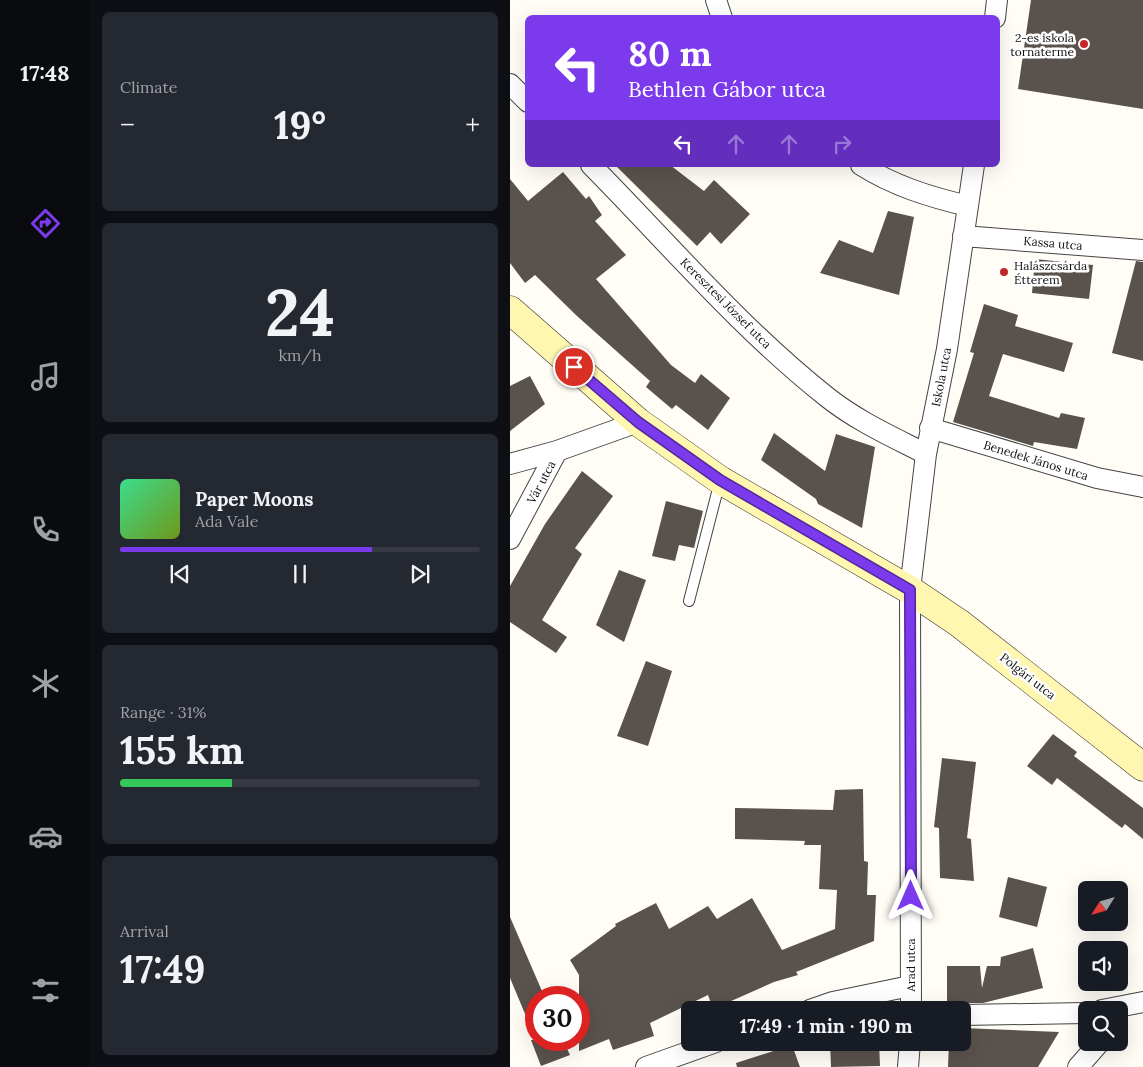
<!DOCTYPE html>
<meta charset="utf-8">
<style>
body{margin:0;font-family:Lora,serif;background:#242831;color:#f1f3f6;height:100vh;display:flex;flex-direction:column;font-size:19px;white-space:nowrap}
*{box-sizing:border-box;margin:0}
p{font-size:16px;color:#9ea1a6}
.icon{flex:none;width:28px;height:28px;fill:none;stroke:currentColor;stroke-width:2;stroke-linecap:round;stroke-linejoin:round}
.map{position:relative;flex:1;overflow:hidden}
.panel{display:flex;flex-direction:column;gap:12px;padding:12px;background:#0d0f14;width:420px}
.panel>*{flex:none}
.guide{position:absolute;left:15px;top:15px;width:475px;height:152px;border-radius:8px;box-shadow:0 5px 20px #0002;background:#7c3aed;color:#fff;overflow:hidden}
.needle{width:32px;rotate:233deg}
.controls{position:absolute;left:568px;top:881px;display:grid;gap:10px}
.controls a{display:grid;place-items:center;width:50px;height:50px;border-radius:8px;background:#171b24;box-shadow:0 5px 20px #0002;font-size:25px}
.speed{position:absolute;left:15px;top:986px;display:flex;gap:10px;font-size:25px;font-weight:700;text-align:center}
.speed>*{display:grid;place-content:center;width:65px;height:65px;border-radius:50%;background:#171b24;box-shadow:0 5px 20px #0002;line-height:1}
.speed .limit{border:8px solid #d22;background:#fff;color:#111}
.pin{position:absolute;display:grid;place-items:center;width:42px;height:42px;color:#fff;margin:-21px;border:2px solid #fff;border-radius:50%;box-shadow:0 1px 5px #0007}
.me{position:absolute;width:55px;margin:-28px;rotate:0deg;stroke-linejoin:round;filter:drop-shadow(0 0 4px #0008)}
.turn{display:flex;align-items:center;gap:18px;height:105px;padding:0 20px;font-size:22px}
.turn .icon{width:65px;height:65px;stroke-width:2.5}
.turn b{display:block;font-size:35px;line-height:42px}
.lanes{display:flex;align-items:center;height:48px;padding:0 20px;background:#0003;justify-content:center;gap:25px;direction:ltr}
.lanes .off{opacity:.35}
.big{font-size:38px;font-weight:700;line-height:1.1}
.panel .tile{flex:1;display:flex;flex-direction:column;justify-content:center;gap:8px;min-width:0;padding:0 18px;border-radius:8px;background:#242831}
.panel .dial{align-items:center;gap:0}
.dial b{font-size:65px;line-height:1}
.song{display:flex;align-items:center;gap:15px}
.cover{width:60px;height:60px;border-radius:8px;background:linear-gradient(135deg,hsl(150 70% 55%),hsl(80 70% 35%))}
.played{height:5px;border-radius:2px;background:linear-gradient(90deg,#7c3aed 70%,#363941 70%)}
.keys{display:flex;justify-content:space-around;direction:ltr}
.heat{display:flex;justify-content:space-between;align-items:center;font-size:28px;direction:ltr}
.charge{height:8px;border-radius:4px;background:linear-gradient(90deg,#34c759 31%,#363941 0)}
.trip{position:absolute;left:171px;top:1001px;width:290px;height:50px;border-radius:8px;background:#171b24;box-shadow:0 5px 20px #0002;font-weight:700;line-height:50px;text-align:center}
main{display:flex;flex:1;min-height:0}
.tab-bar{display:flex;flex-direction:column;width:90px;justify-content:space-around;align-items:center;background:#090b0e;color:#9ea1a6}
.tab-bar .icon{width:35px;height:35px}
.tab-bar .current{color:#7c3aed}
.tab-bar b{font-size:22px;color:#f1f3f6}
.map>svg:first-child{display:block}
</style>
<main>
<nav class="tab-bar">
<b>17:48</b>
<svg class="icon current" aria-label="directions" viewBox="0 0 24 24"><path d="M12 3l9 9-9 9-9-9zM9 14v-3h6M13 9l2 2-2 2"/></svg>
<svg class="icon" aria-label="music" viewBox="0 0 24 24"><path d="M9 18V5l10-2v13"/><circle cx="6" cy="18" r="3"/><circle cx="16" cy="16" r="3"/></svg>
<svg class="icon" aria-label="phone" viewBox="0 0 24 24"><path d="M5 4h4l2 5-3 2q2 4 5 5l2-3 5 2v4C11 20 4 13 5 4z"/></svg>
<svg class="icon" aria-label="climate" viewBox="0 0 24 24"><path d="M12 3v18M4 7l16 10M4 17L20 7"/></svg>
<svg class="icon" aria-label="car" viewBox="0 0 24 24"><path d="M5 17H2v-5l4-1 3-4h7l3 4 3 1v5h-3M9 17h6M6 11h13"/><circle cx="7" cy="17" r="2"/><circle cx="17" cy="17" r="2"/></svg>
<svg class="icon" aria-label="filters" viewBox="0 0 24 24"><path d="M4 7h16M4 17h16"/><circle cx="9" cy="7" r="2"/><circle cx="15" cy="17" r="2"/></svg>
</nav>
<section class="panel">
<div class="tile"><p>Climate</p>
<div class="heat"><a>−</a><b class="big">19°</b><a>+</a></div>
</div>
<div class="tile dial"><b>24</b><p>km/h</p></div>
<div class="tile">
<div class="song"><i class="cover"></i><div><b>Paper Moons</b><p>Ada Vale</p></div></div>
<div class="played"></div>
<div class="keys"><svg class="icon" aria-label="previous" viewBox="0 0 24 24"><path d="M18 5L8 12l10 7zM5 5v14"/></svg><svg class="icon" aria-label="pause" viewBox="0 0 24 24"><path d="M8 5v14M16 5v14"/></svg><svg class="icon" aria-label="next" viewBox="0 0 24 24"><path d="M6 5l10 7-10 7zM19 5v14"/></svg></div>
</div>
<div class="tile"><p>Range · 31%</p><b class="big">155 km</b><div class="charge"></div></div>
<div class="tile"><p>Arrival</p><b class="big">17:49</b></div>
</section>
<div class="map">
<svg width="633" height="1067" viewBox="0 0 633 1067">
<rect width="100%" height="100%" fill="#fffdf5"/>
<path fill="#5a524d" d="M 521,0 L 633,0 L 633,109 L 508,89 Z
M 105,165 L 160,165 L 194,191 L 204,180 L 240,214 L 211,244 L 200,232 L 187,246 Z
M 53,172 L 76,199 L 79,196 L 92,215 L 85,221 L 116,255 L 86,279 L 161,365 L 185,383 L 191,374 L 220,398 L 198,430 L 166,405 L 162,409 L 136,387 L 140,381 L 67,316 L 25,275 L 15,283 L 0,263 L 0,179 L 18,201 Z
M 378,211 L 404,217 L 389,295 L 310,273 L 329,240 L 363,253 Z
M 525,259 L 583,265 L 579,299 L 522,293 Z
M 626,261 L 633,262 L 633,361 L 602,353 Z
M 474,304 L 508,315 L 505,326 L 563,343 L 554,372 L 493,354 L 479,396 L 549,418 L 551,413 L 575,418 L 567,449 L 524,442 L 523,446 L 443,422 L 464,353 L 460,352 Z
M 20,376 L 35,404 L 0,431 L 0,386 Z
M 264,433 L 315,471 L 326,434 L 365,447 L 352,528 L 308,504 L 306,499 L 251,460 Z
M 72,471 L 103,496 L 65,548 L 72,554 L 32,620 L 57,637 L 46,653 L 0,622 L 0,586 L 35,524 Z
M 156,501 L 193,511 L 184,548 L 169,545 L 165,561 L 142,556 Z
M 109,570 L 136,580 L 114,642 L 86,625 Z
M 136,661 L 162,671 L 138,746 L 107,736 Z
M 543,734 L 567,752 L 564,756 L 633,808 L 633,839 L 615,824 L 612,828 L 547,778 L 542,785 L 517,766 Z
M 432,758 L 466,762 L 457,838 L 461,839 L 464,881 L 430,878 L 429,828 L 424,827 Z
M 353,789 L 354,861 L 358,862 L 357,895 L 366,895 L 364,941 L 286,972 L 288,975 L 264,982 L 203,1009 L 198,995 L 140,1023 L 144,1036 L 103,1050 L 99,1039 L 69,1051 L 69,975 L 60,960 L 106,926 L 105,924 L 146,903 L 159,929 L 198,906 L 207,919 L 242,898 L 272,950 L 325,929 L 327,890 L 309,889 L 311,845 L 294,845 L 295,841 L 225,839 L 225,808 L 323,810 L 325,790 Z
M 498,877 L 537,887 L 527,927 L 489,917 Z
M 0,917 L 35,998 L 26,998 L 26,1040 L 53,1040 L 60,1055 L 31,1066 L 21,1040 L 26,1040 L 0,978 Z
M 523,948 L 533,988 L 473,1003 L 451,1003 L 441,1010 L 440,1007 L 437,1007 L 437,966 L 470,966 L 472,988 L 477,966 L 490,966 L 491,957 Z
M 452,1028 L 549,1032 L 528,1067 L 438,1067 L 439,1042 L 452,1042 Z
M 320,1042 L 369,1042 L 370,1066 L 321,1067 Z
M 282,1045 L 290,1067 L 227,1067 L 226,1063 Z"/>
<g fill="none" stroke-linecap="round" stroke-linejoin="round">
<defs>
<path id="lane" d="M 179,601 L 210,481"/>
<path id="street" d="M 206,0 L 212,18
M 485,18 L 487,0
M 0,84 L 18,102
M 81,165 C 158,243 231,329 317,397 C 347,421 383,437 416,454
M 351,165 C 384,186 420,197 458,206
M 453,236 L 633,250
M 420,428 L 587,478 L 633,487
M 0,464 L 47,451 L 128,422
M 0,539 L 47,451
M 300,1010 L 323,1002 L 400,986
M 401,1010 L 400,590 L 416,454 L 437,349 L 464,165
M 592,1010 L 633,1002
M 452,1015 L 576,1013
M 136,1067 L 206,1042
M 398,1067 L 400,1042
M 568,1067 L 590,1042"/>
<path id="secondary" d="M 0,310 L 128,422 L 210,480 L 400,590 L 449,623 L 633,767"/>
</defs>
<use href="#lane" stroke="#444" stroke-width="12"/>
<use href="#street" stroke="#444" stroke-width="22"/>
<use href="#secondary" stroke="#333" stroke-width="29"/>
<use href="#lane" stroke="#fff" stroke-width="10"/>
<use href="#street" stroke="#fff" stroke-width="20"/>
<use href="#secondary" stroke="#fff6b0" stroke-width="28"/>
</g>
<g fill="none" stroke-linecap="round" stroke-linejoin="round">
<defs>
<path id="route" d="M 64,367 L 128,422 L 210,480 L 400,590 L 401,896"/>
</defs>
<use href="#route" stroke="#51269a" stroke-width="12"/>
<use href="#route" stroke="#7c3aed" stroke-width="9"/>
</g>
<g fill="#c4262e" stroke="#fff" stroke-width="2">
<circle cx="574" cy="44" r="5"/>
<circle cx="494" cy="272" r="5"/>
</g>
<g text-anchor="middle" dominant-baseline="central" stroke-width="5" stroke-linejoin="round" paint-order="stroke">
<g font-size="12" fill="#111" stroke="#fff" text-anchor="end">
<text x="564" y="37">2-es iskola<tspan x="564" dy="14">tornaterme</tspan></text>
<text x="504" y="265" text-anchor="start">Halászcsárda<tspan x="504" dy="14">Étterem</tspan></text>
</g>
<g font-size="12" fill="#111" stroke="#fff">
<text transform="translate(543 243) rotate(5)">Kassa utca</text>
<text transform="translate(216 303) rotate(45)">Keresztesi József utca</text>
<text transform="translate(431 377) rotate(-79)">Iskola utca</text>
<text transform="translate(526 460) rotate(17)">Benedek János utca</text>
<text transform="translate(31 482) rotate(-62)">Vár utca</text>
<text transform="translate(518 676) rotate(38)">Polgári utca</text>
<text transform="translate(400 965) rotate(-90)">Arad utca</text>
</g>
</g>
</svg>
<div class="controls">
<a><svg class="needle" viewBox="-14 -14 28 28"><path d="M0-13l5 13h-10z" fill="#e53935"/><path d="M0 13l5-13h-10z" fill="#9ea1a6"/></svg></a>
<a><svg class="icon" aria-label="sound" viewBox="0 0 24 24"><path d="M4 9h4l5-4v14l-5-4H4zM17 9q2 3 0 6"/></svg></a>
<a><svg class="icon" aria-label="search" viewBox="0 0 24 24"><circle cx="10" cy="10" r="6"/><path d="M15 15l6 6"/></svg></a>
</div>
<div class="speed"><div class="limit">30</div></div>
<div class="pin" style="left:64px;top:367px;background:#d93025"><svg class="icon" aria-label="arrive" viewBox="0 0 24 24"><path d="M6 21V4h12l-3 4 3 4H6"/></svg></div>
<svg class="me" style="left:401px;top:896px" viewBox="-20 -20 40 40"><path d="M0-17L14 15 0 8-14 15z" fill="#7c3aed" stroke="#fff" stroke-width="4"/></svg>
<div class="trip">17:49 · 1 min · 190 m</div>
<div class="guide">
<div class="turn"><svg class="icon" aria-label="left" viewBox="0 0 24 24"><path d="M17 20v-9H6M10 6l-5 5 5 5"/></svg><div><b>80 m</b>Bethlen Gábor utca</div></div>
<div class="lanes"><svg class="icon" aria-label="left" viewBox="0 0 24 24"><path d="M17 20v-9H6M10 6l-5 5 5 5"/></svg><svg class="icon off" aria-label="ahead" viewBox="0 0 24 24"><path d="M12 20V5M6 11l6-6 6 6"/></svg><svg class="icon off" aria-label="ahead" viewBox="0 0 24 24"><path d="M12 20V5M6 11l6-6 6 6"/></svg><svg class="icon off" aria-label="right" viewBox="0 0 24 24"><path d="M7 20v-9h11M14 6l5 5-5 5"/></svg></div>
</div>
</div>
</main>
